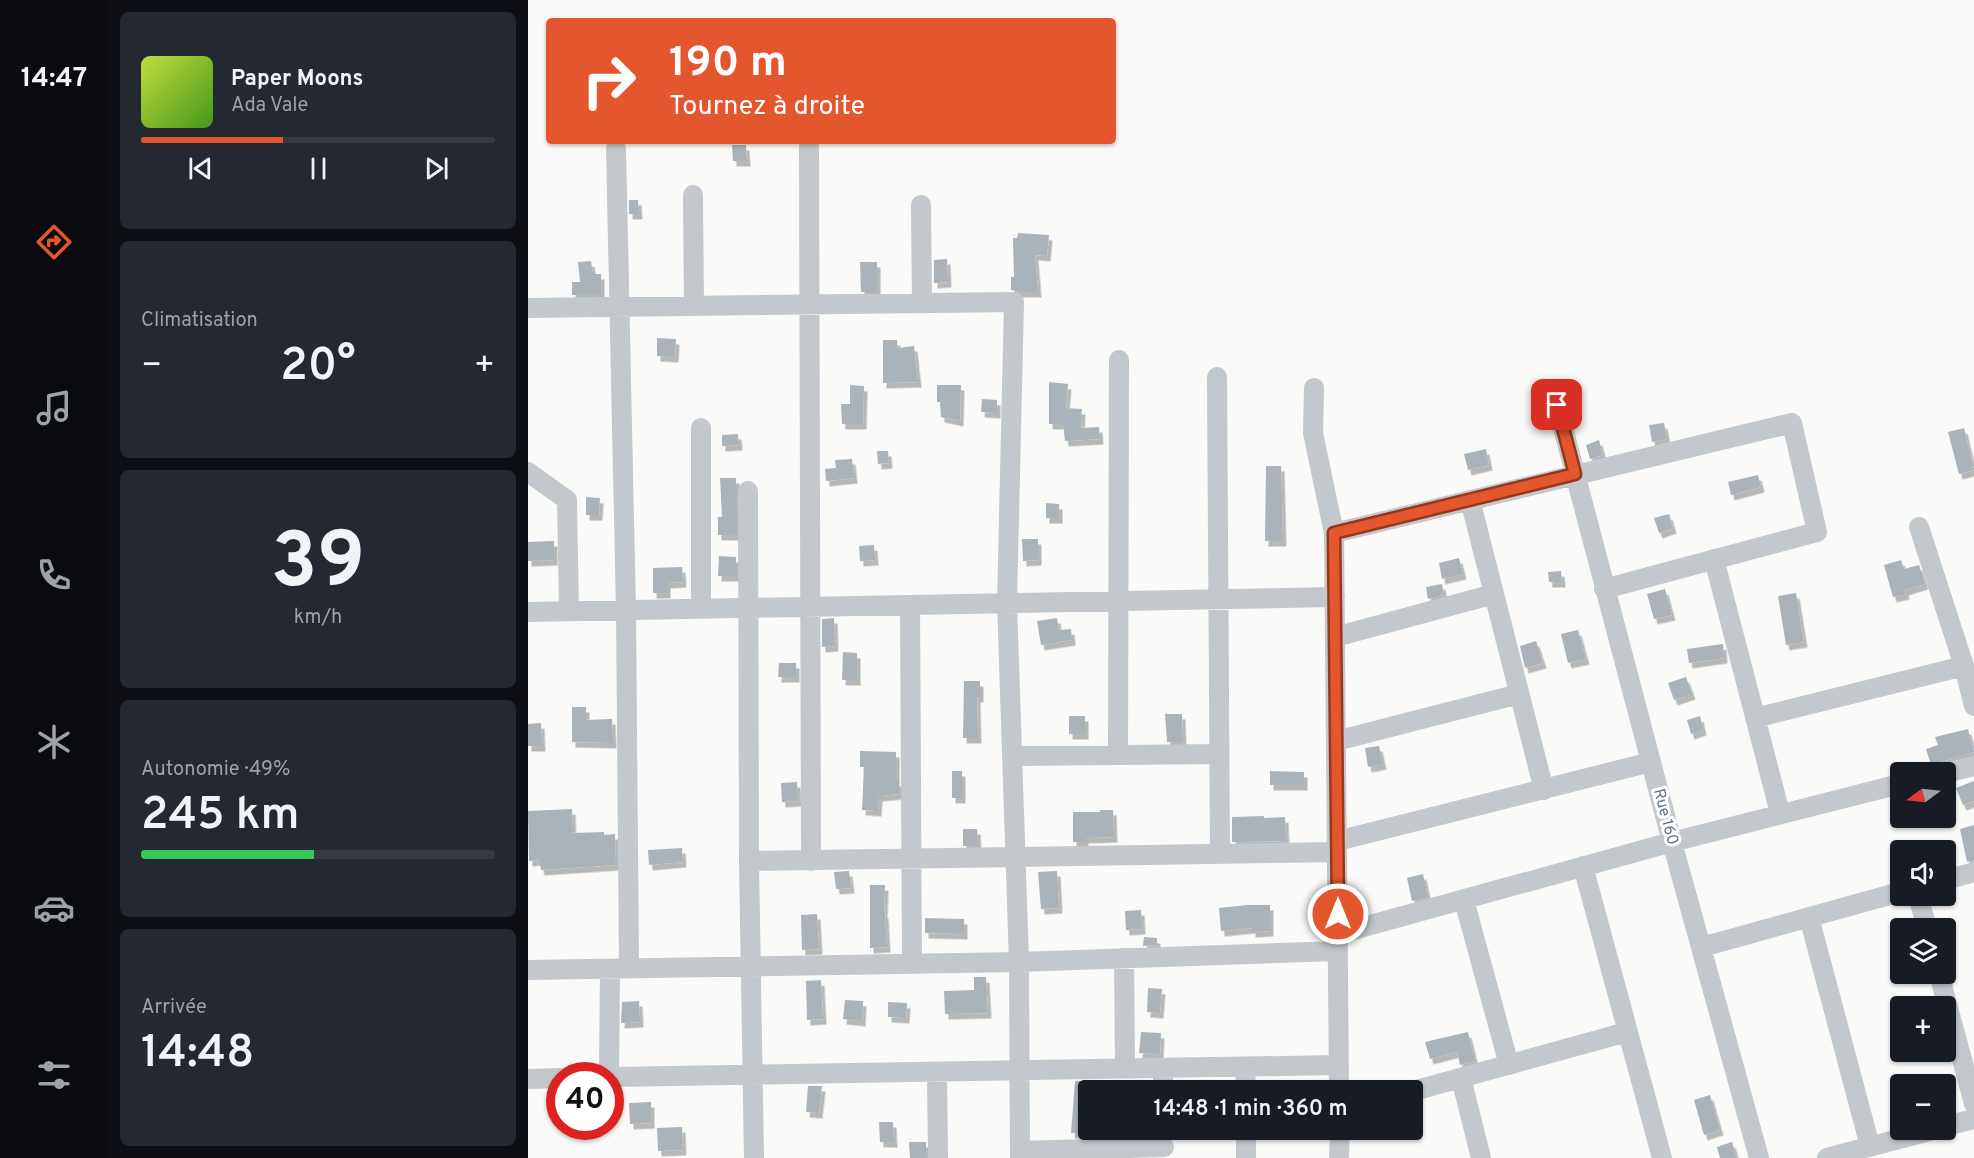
<!DOCTYPE html>
<html lang="fr">
<meta charset="utf-8">
<style>
body{margin:0;font-family:Overpass,sans-serif;background:#242831;color:#f1f3f6;height:100vh;display:flex;flex-direction:column;font-size:22px;white-space:nowrap}
*{box-sizing:border-box;margin:0}
p{font-size:20px;color:#9ea1a6}
.icon{flex:none;width:33px;height:33px;fill:none;stroke:currentColor;stroke-width:2;stroke-linecap:round;stroke-linejoin:round}
.map{position:relative;flex:1;overflow:hidden}
.sheet{display:flex;flex-direction:column;gap:12px;padding:12px;background:#0d0f14;width:420px}
.sheet>*{flex:none}
.guide{position:absolute;left:18px;top:18px;width:570px;height:126px;border-radius:6px;box-shadow:0 2px 4px #0004;background:#e4572e;color:#fff;overflow:hidden}
.needle{width:39px;rotate:255deg}
.fabs{position:absolute;left:1362px;top:762px;display:grid;gap:12px}
.fabs a{display:grid;place-items:center;width:66px;height:66px;border-radius:6px;background:#171b24;box-shadow:0 2px 4px #0004;font-size:30px}
.speed{position:absolute;left:18px;top:1062px;display:flex;gap:12px;font-size:30px;font-weight:700;text-align:center}
.speed>*{display:grid;place-content:center;width:78px;height:78px;border-radius:50%;background:#171b24;box-shadow:0 2px 4px #0004;line-height:1}
.speed .limit{border:9px solid #d22;background:#fff;color:#111}
.pin{position:absolute;display:grid;place-items:center;width:51px;height:51px;color:#fff;margin:-26px;border-radius:12px;box-shadow:0 3px 9px #0006}
.me{position:absolute;width:66px;margin:-33px;rotate:0deg;stroke-linejoin:round;filter:drop-shadow(0 0 4px #0008)}
.turn{display:flex;align-items:center;gap:21px;height:126px;padding:0 24px;font-size:27px}
.turn .icon{width:78px;height:78px;stroke-width:2.5}
.turn b{display:block;font-size:42px;line-height:51px}
.big{font-size:45px;font-weight:600;line-height:1.1}
.sheet .card{flex:1;display:flex;flex-direction:column;justify-content:center;gap:9px;min-width:0;padding:0 21px;border-radius:9px;background:#242831}
.sheet .dial{align-items:center;gap:0}
.dial b{font-size:78px;line-height:1}
.song{display:flex;align-items:center;gap:18px}
.cover{width:72px;height:72px;border-radius:9px;background:linear-gradient(135deg,hsl(70 70% 55%),hsl(100 70% 35%))}
.played{height:6px;border-radius:3px;background:linear-gradient(90deg,#e4572e 40%,#363941 40%)}
.keys{display:flex;justify-content:space-around;direction:ltr}
.heat{display:flex;justify-content:space-between;align-items:center;font-size:33px;direction:ltr}
.charge{height:9px;border-radius:4px;background:linear-gradient(90deg,#34c759 49%,#363941 0)}
.trip{position:absolute;left:550px;top:1080px;width:345px;height:60px;border-radius:6px;background:#171b24;box-shadow:0 2px 4px #0004;font-weight:600;line-height:60px;text-align:center}
main{display:flex;flex:1;min-height:0}
.tabs{display:flex;flex-direction:column;width:108px;justify-content:space-around;align-items:center;background:#090b0e;color:#9ea1a6}
.tabs .icon{width:42px;height:42px}
.tabs .current{color:#e4572e}
.tabs b{font-size:27px;color:#f1f3f6}
.map>svg:first-child{display:block}
</style>
<main>
<nav class="tabs">
<b>14:47</b>
<svg class="icon current" aria-label="directions" viewBox="0 0 24 24"><path d="M12 3l9 9-9 9-9-9zM9 14v-3h6M13 9l2 2-2 2"/></svg>
<svg class="icon" aria-label="music" viewBox="0 0 24 24"><path d="M9 18V5l10-2v13"/><circle cx="6" cy="18" r="3"/><circle cx="16" cy="16" r="3"/></svg>
<svg class="icon" aria-label="phone" viewBox="0 0 24 24"><path d="M5 4h4l2 5-3 2q2 4 5 5l2-3 5 2v4C11 20 4 13 5 4z"/></svg>
<svg class="icon" aria-label="climate" viewBox="0 0 24 24"><path d="M12 3v18M4 7l16 10M4 17L20 7"/></svg>
<svg class="icon" aria-label="car" viewBox="0 0 24 24"><path d="M5 17H2v-5l4-1 3-4h7l3 4 3 1v5h-3M9 17h6M6 11h13"/><circle cx="7" cy="17" r="2"/><circle cx="17" cy="17" r="2"/></svg>
<svg class="icon" aria-label="filters" viewBox="0 0 24 24"><path d="M4 7h16M4 17h16"/><circle cx="9" cy="7" r="2"/><circle cx="15" cy="17" r="2"/></svg>
</nav>
<section class="sheet">
<div class="card">
<div class="song"><i class="cover"></i><div><b>Paper Moons</b><p>Ada Vale</p></div></div>
<div class="played"></div>
<div class="keys"><svg class="icon" aria-label="previous" viewBox="0 0 24 24"><path d="M18 5L8 12l10 7zM5 5v14"/></svg><svg class="icon" aria-label="pause" viewBox="0 0 24 24"><path d="M8 5v14M16 5v14"/></svg><svg class="icon" aria-label="next" viewBox="0 0 24 24"><path d="M6 5l10 7-10 7zM19 5v14"/></svg></div>
</div>
<div class="card"><p>Climatisation</p>
<div class="heat"><a>−</a><b class="big">20°</b><a>+</a></div>
</div>
<div class="card dial"><b>39</b><p>km/h</p></div>
<div class="card"><p>Autonomie · 49%</p><b class="big">245 km</b><div class="charge"></div></div>
<div class="card"><p>Arrivée</p><b class="big">14:48</b></div>
</section>
<div class="map">
<svg width="1446" height="1158" viewBox="0 0 1446 1158">
<defs>
<filter id="shadow"><feDropShadow dx="3.5" dy="5.5" stdDeviation="0" flood-color="#0004"/></filter>
</defs>
<rect width="100%" height="100%" fill="#fafaf8"/>
<path fill="#aab3b9" filter="url(#shadow)" d="M 204,145 L 218,145 L 219,161 L 205,161 Z
M 101,200 L 110,200 L 111,214 L 101,214 Z
M 490,233 L 521,235 L 519,256 L 507,255 L 510,292 L 493,292 L 483,290 L 483,277 L 486,277 L 485,238 L 489,238 Z
M 419,259 L 420,282 L 406,283 L 406,260 Z
M 63,261 L 65,274 L 73,274 L 73,295 L 44,295 L 44,282 L 52,282 L 50,262 Z
M 332,262 L 349,262 L 349,292 L 333,292 Z
M 129,338 L 148,339 L 147,357 L 129,356 Z
M 355,340 L 369,340 L 369,348 L 386,346 L 390,382 L 355,383 Z
M 521,382 L 540,384 L 538,408 L 554,409 L 553,428 L 571,427 L 572,439 L 537,441 L 535,424 L 521,424 Z
M 322,385 L 336,386 L 335,424 L 314,424 L 313,404 L 322,404 Z
M 409,385 L 433,385 L 432,421 L 413,417 L 412,402 L 409,402 Z
M 454,399 L 469,400 L 469,413 L 453,412 Z
M 1136,423 L 1139,439 L 1124,442 L 1121,425 Z
M 1436,428 L 1446,470 L 1431,474 L 1420,432 Z
M 210,434 L 211,445 L 194,446 L 194,435 Z
M 1071,440 L 1075,455 L 1062,459 L 1058,445 Z
M 958,449 L 961,465 L 940,470 L 936,454 Z
M 349,451 L 360,451 L 361,463 L 350,464 Z
M 324,459 L 326,478 L 298,481 L 297,469 L 308,468 L 307,460 Z
M 738,466 L 753,466 L 755,541 L 737,541 Z
M 1230,475 L 1233,487 L 1203,495 L 1200,482 Z
M 192,478 L 208,478 L 208,535 L 190,535 L 190,517 L 194,517 Z
M 58,497 L 72,498 L 71,515 L 58,515 Z
M 518,503 L 531,504 L 531,518 L 518,518 Z
M 1141,514 L 1145,528 L 1131,533 L 1126,518 Z
M 494,539 L 510,539 L 510,560 L 495,561 Z
M 26,541 L 26,560 L 0,561 L 0,542 Z
M 346,545 L 347,560 L 332,561 L 331,546 Z
M 191,556 L 208,557 L 208,576 L 190,576 Z
M 931,558 L 935,574 L 914,579 L 911,563 Z
M 1373,560 L 1376,569 L 1391,565 L 1397,584 L 1377,590 L 1378,594 L 1365,597 L 1356,565 Z
M 154,567 L 155,582 L 139,583 L 139,593 L 125,593 L 125,568 Z
M 1033,571 L 1034,582 L 1021,582 L 1020,572 Z
M 914,584 L 916,595 L 900,599 L 898,587 Z
M 1137,589 L 1144,615 L 1126,619 L 1119,594 Z
M 1268,593 L 1276,642 L 1258,645 L 1250,596 Z
M 306,618 L 307,646 L 294,647 L 294,619 Z
M 529,618 L 531,630 L 543,629 L 544,640 L 513,645 L 509,621 Z
M 1050,630 L 1058,659 L 1040,663 L 1033,634 Z
M 1008,641 L 1015,663 L 997,668 L 992,646 Z
M 1195,644 L 1196,658 L 1161,663 L 1159,649 Z
M 315,652 L 329,653 L 329,680 L 314,680 Z
M 251,663 L 268,663 L 268,677 L 250,677 Z
M 1158,677 L 1164,694 L 1146,700 L 1140,683 Z
M 436,681 L 452,681 L 452,697 L 449,697 L 450,738 L 435,738 Z
M 44,707 L 58,707 L 58,720 L 84,719 L 85,743 L 44,742 Z
M 637,714 L 654,714 L 655,742 L 639,742 Z
M 541,716 L 557,716 L 557,734 L 541,734 Z
M 1172,716 L 1175,730 L 1163,734 L 1159,720 Z
M 13,723 L 14,746 L 0,746 L 0,724 Z
M 1440,729 L 1446,752 L 1403,765 L 1398,749 L 1410,745 L 1407,737 Z
M 851,746 L 855,764 L 840,767 L 837,748 Z
M 332,751 L 368,752 L 368,781 L 371,781 L 371,794 L 351,796 L 350,811 L 334,810 L 336,767 L 332,767 Z
M 424,771 L 434,771 L 434,798 L 424,798 Z
M 742,771 L 776,772 L 776,785 L 742,785 Z
M 1446,781 L 1446,801 L 1435,805 L 1428,788 Z
M 269,782 L 270,801 L 254,802 L 253,783 Z
M 44,809 L 45,833 L 76,832 L 76,835 L 87,834 L 88,865 L 13,870 L 11,860 L 1,861 L 0,811 Z
M 572,810 L 585,810 L 586,837 L 557,838 L 557,842 L 545,842 L 545,812 L 572,812 Z
M 736,816 L 736,818 L 757,817 L 758,841 L 704,842 L 704,817 Z
M 1446,825 L 1446,860 L 1439,862 L 1432,829 Z
M 435,829 L 449,829 L 450,846 L 435,846 Z
M 154,848 L 155,862 L 121,865 L 120,850 Z
M 321,871 L 323,888 L 308,889 L 306,872 Z
M 529,871 L 531,908 L 513,909 L 510,872 Z
M 895,874 L 900,897 L 884,901 L 879,878 Z
M 342,885 L 357,885 L 356,913 L 357,913 L 359,947 L 342,948 Z
M 720,905 L 742,905 L 742,931 L 724,932 L 724,928 L 693,931 L 691,908 Z
M 613,910 L 614,929 L 598,930 L 597,911 Z
M 289,914 L 291,949 L 274,950 L 273,915 Z
M 397,918 L 436,919 L 436,934 L 397,933 Z
M 616,937 L 629,938 L 629,945 L 615,946 Z
M 446,977 L 458,977 L 460,1013 L 417,1014 L 416,991 L 446,990 Z
M 293,980 L 295,1019 L 279,1020 L 278,981 Z
M 620,988 L 634,989 L 632,1013 L 619,1012 Z
M 317,1000 L 335,1001 L 334,1021 L 315,1019 Z
M 111,1001 L 112,1022 L 93,1023 L 94,1002 Z
M 360,1002 L 379,1003 L 378,1018 L 360,1017 Z
M 613,1032 L 633,1033 L 632,1054 L 611,1053 Z
M 940,1032 L 947,1061 L 932,1065 L 929,1052 L 902,1059 L 897,1042 Z
M 547,1081 L 584,1081 L 584,1090 L 561,1090 L 561,1133 L 543,1133 Z
M 280,1086 L 294,1086 L 291,1113 L 278,1112 Z
M 1182,1095 L 1192,1130 L 1176,1135 L 1166,1100 Z
M 123,1102 L 123,1123 L 102,1124 L 101,1103 Z
M 351,1122 L 365,1122 L 366,1142 L 352,1142 Z
M 154,1127 L 155,1150 L 130,1151 L 129,1128 Z
M 381,1142 L 398,1142 L 398,1158 L 382,1158 Z
M 1204,1142 L 1209,1158 L 1192,1158 L 1189,1147 Z"/>
<g fill="none" stroke-linecap="round" stroke-linejoin="round">
<path stroke="#c3c8cc" stroke-width="20" d="M 281,146 L 283,861
M 88,148 L 98,610 L 101,968
M 165,195 L 166,305
M 393,205 L 394,302
M 0,308 L 486,302 L 479,603 L 491,962 L 492,1158
M 689,377 L 692,854
M 786,388 L 785,433 L 806,533 L 811,1090
M 1029,405 L 1144,842 L 1231,1158
M 173,428 L 173,608
M 0,472 L 39,500 L 41,611
M 220,491 L 221,861 L 226,1158
M 942,500 L 1016,790
M 1391,527 L 1436,666 L 1446,706
M 806,533 L 1264,423 L 1289,532 L 1076,589
M 1186,559 L 1252,813
M 382,605 L 384,964
M 0,612 L 807,597
M 807,637 L 966,594
M 1227,718 L 1436,666
M 808,741 L 991,694
M 590,754 L 591,360
M 484,756 L 691,754
M 1418,773 L 1446,766
M 809,841 L 1123,762
M 221,861 L 809,852
M 1055,866 L 1134,1158
M 1418,880 L 1446,872
M 1390,896 L 1399,928
M 936,900 L 981,1065
M 1281,917 L 1342,1146
M 810,934 L 1144,842 L 1372,784
M 1174,947 L 1372,892
M 596,958 L 597,1069
M 0,970 L 491,962 L 810,951
M 1411,974 L 1446,1104
M 717,1067 L 718,1090
M 635,1068 L 635,1090
M 409,1072 L 410,1158
M 81,1076 L 82,969
M 82,1077 L 811,1065
M 933,1078 L 953,1158
M 0,1079 L 32,1078
M 885,1091 L 1099,1032
M 1418,1126 L 1446,1119
M 718,1130 L 718,1158
M 492,1151 L 636,1147
M 811,1158 L 812,1130
M 1299,1158 L 1405,1130"/>
</g>
<g fill="none" stroke-linecap="round" stroke-linejoin="round">
<defs>
<path id="route" d="M 810,914 L 806,533 L 1047,474 L 1029,405"/>
</defs>
<use href="#route" stroke="#94391e" stroke-width="15"/>
<use href="#route" stroke="#e4572e" stroke-width="10"/>
</g>
<g text-anchor="middle" dominant-baseline="central" stroke-width="6" stroke-linejoin="round" paint-order="stroke">
<g font-size="16" fill="#657683" stroke="#fff">
<text transform="translate(1137 817) rotate(75)">Rue 160</text>
</g>
</g>
</svg>
<div class="fabs">
<a><svg class="needle" viewBox="-14 -14 28 28"><path d="M0-13l5 13h-10z" fill="#e53935"/><path d="M0 13l5-13h-10z" fill="#9ea1a6"/></svg></a>
<a><svg class="icon" aria-label="sound" viewBox="0 0 24 24"><path d="M4 9h4l5-4v14l-5-4H4zM17 9q2 3 0 6"/></svg></a>
<a><svg class="icon" aria-label="layers" viewBox="0 0 24 24"><path d="M12 4l9 5-9 5-9-5zM3 14l9 5 9-5"/></svg></a>
<a>+</a>
<a>−</a>
</div>
<div class="speed"><div class="limit">40</div></div>
<div class="pin" style="left:1029px;top:405px;background:#d93025"><svg class="icon" aria-label="arrive" viewBox="0 0 24 24"><path d="M6 21V4h12l-3 4 3 4H6"/></svg></div>
<svg class="me" style="left:810px;top:914px" viewBox="-20 -20 40 40"><circle r="17" fill="#e4572e" stroke="#fff" stroke-width="3"/><path d="M0-11L8 9 0 5-8 9z" fill="#fff"/></svg>
<div class="trip">14:48 · 1 min · 360 m</div>
<div class="guide">
<div class="turn"><svg class="icon" aria-label="right" viewBox="0 0 24 24"><path d="M7 20v-9h11M14 6l5 5-5 5"/></svg><div><b>190 m</b>Tournez à droite</div></div>
</div>
</div>
</main>
